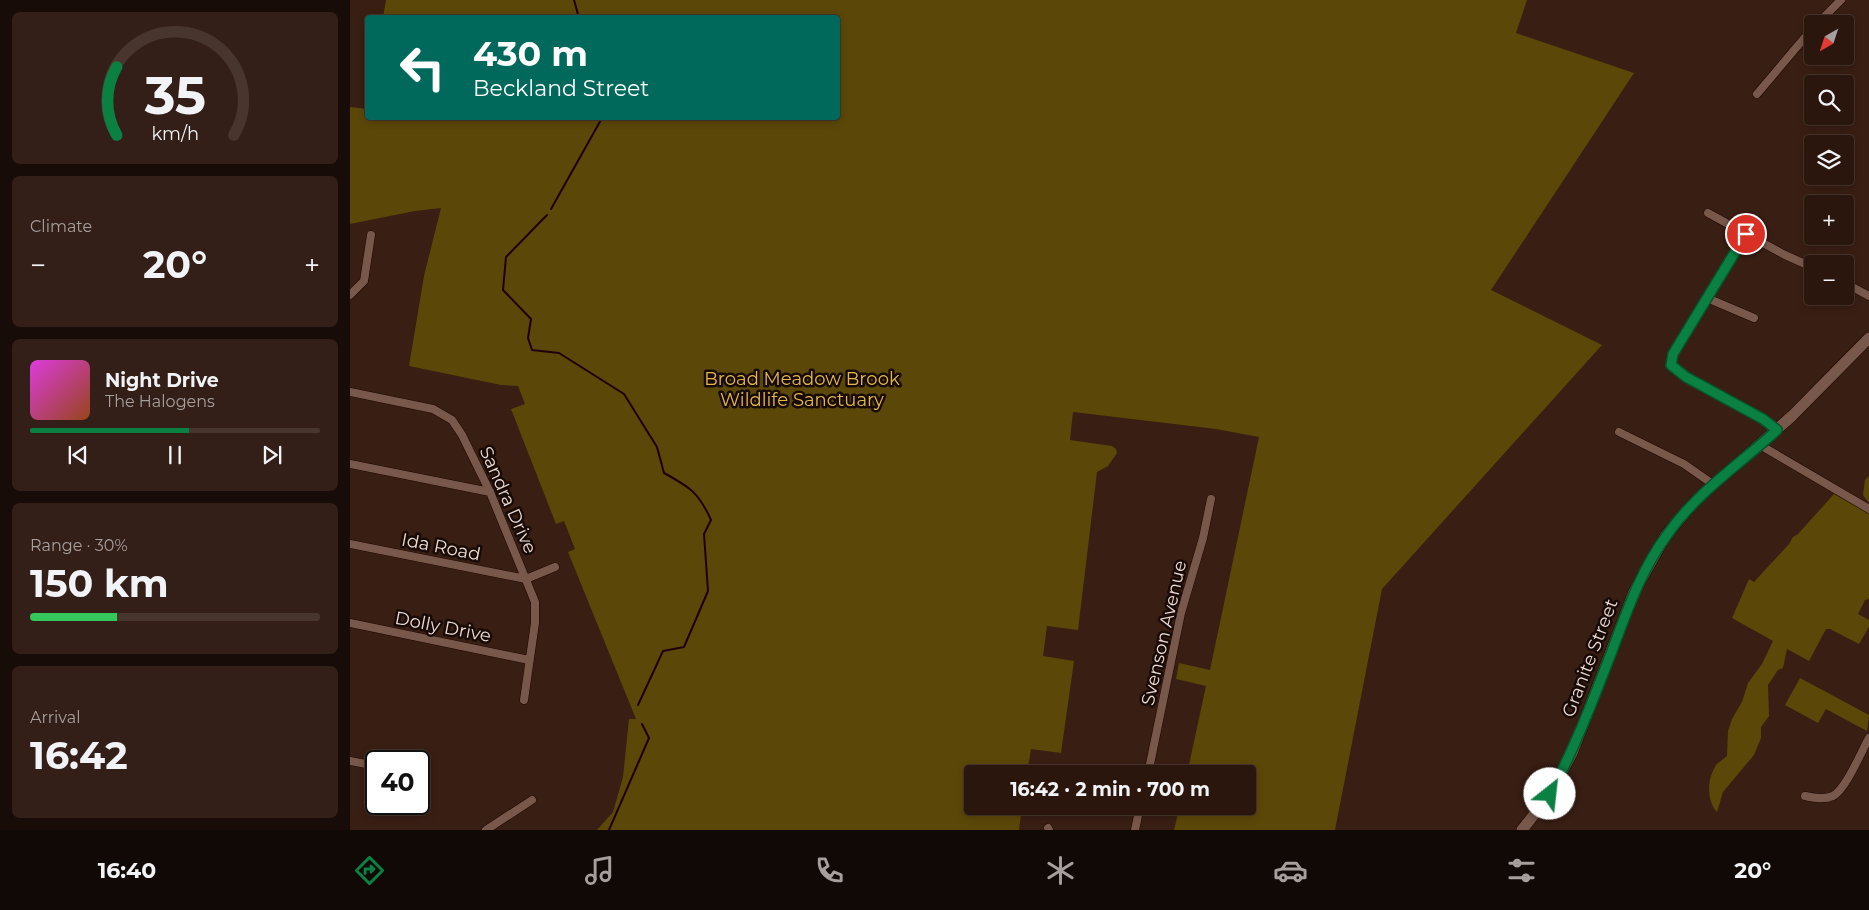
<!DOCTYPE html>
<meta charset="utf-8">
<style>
body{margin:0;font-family:Montserrat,sans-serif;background:#331f17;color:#f1f3f6;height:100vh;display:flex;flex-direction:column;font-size:19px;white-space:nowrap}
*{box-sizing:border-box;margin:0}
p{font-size:16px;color:#a69f9e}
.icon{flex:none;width:28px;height:28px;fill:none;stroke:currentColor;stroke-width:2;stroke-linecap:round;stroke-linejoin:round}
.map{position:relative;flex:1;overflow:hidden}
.details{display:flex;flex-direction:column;gap:12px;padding:12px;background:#180c08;width:350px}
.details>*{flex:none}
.banner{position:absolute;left:15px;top:15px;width:475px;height:105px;border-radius:5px;box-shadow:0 2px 8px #0003,0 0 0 1px #47352e;background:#00695c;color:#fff;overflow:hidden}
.needle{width:32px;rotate:219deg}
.fabs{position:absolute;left:1454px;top:15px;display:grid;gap:10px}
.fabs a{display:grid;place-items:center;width:50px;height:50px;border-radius:5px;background:#2b160e;box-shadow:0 2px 8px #0003,0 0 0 1px #47352e;font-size:25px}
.speed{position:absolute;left:15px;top:750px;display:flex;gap:10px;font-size:25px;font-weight:700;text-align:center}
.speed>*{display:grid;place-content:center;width:65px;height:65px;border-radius:50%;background:#2b160e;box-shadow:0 2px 8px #0003,0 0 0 1px #47352e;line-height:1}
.speed .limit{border:2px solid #111;border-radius:8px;background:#fff;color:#111}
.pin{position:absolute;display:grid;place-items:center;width:42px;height:42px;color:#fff;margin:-21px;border:2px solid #fff;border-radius:50%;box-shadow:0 1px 5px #0007}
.me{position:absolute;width:55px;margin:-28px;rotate:29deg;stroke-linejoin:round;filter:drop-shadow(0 0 4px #0008)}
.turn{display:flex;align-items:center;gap:18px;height:105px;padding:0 25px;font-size:22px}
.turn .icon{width:65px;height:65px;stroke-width:2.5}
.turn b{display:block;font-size:35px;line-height:42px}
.big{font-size:38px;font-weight:700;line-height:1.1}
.details .card{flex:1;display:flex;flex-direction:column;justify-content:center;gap:8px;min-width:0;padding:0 18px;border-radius:8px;background:#331f17}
.details .dial{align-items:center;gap:0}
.dial svg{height:130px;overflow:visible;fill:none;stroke:#47352e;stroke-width:7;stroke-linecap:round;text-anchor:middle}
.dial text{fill:#f1f3f6;stroke:none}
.song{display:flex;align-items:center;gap:15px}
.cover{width:60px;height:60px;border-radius:8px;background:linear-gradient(135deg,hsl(300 70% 55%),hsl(20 70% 35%))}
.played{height:5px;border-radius:2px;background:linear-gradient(90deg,#0b8043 55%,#47352e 55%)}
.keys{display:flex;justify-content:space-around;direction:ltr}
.heat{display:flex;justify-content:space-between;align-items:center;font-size:28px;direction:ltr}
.charge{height:8px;border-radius:4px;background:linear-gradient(90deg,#34c759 30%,#47352e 0)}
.trip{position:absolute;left:614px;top:765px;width:292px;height:50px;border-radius:5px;background:#2b160e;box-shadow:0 2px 8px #0003,0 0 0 1px #47352e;font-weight:700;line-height:50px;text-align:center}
.menu{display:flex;height:80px;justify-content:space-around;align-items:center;background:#110906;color:#a69f9e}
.menu .icon{width:35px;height:35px}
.menu .selected{color:#0b8043}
.menu b{font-size:22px;color:#f1f3f6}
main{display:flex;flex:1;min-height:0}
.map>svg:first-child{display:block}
</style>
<main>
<section class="details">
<div class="card dial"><svg viewBox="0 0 100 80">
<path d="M14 69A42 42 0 1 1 86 69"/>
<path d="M14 69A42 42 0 0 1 14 27" stroke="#0b8043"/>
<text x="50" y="56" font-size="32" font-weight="700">35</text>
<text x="50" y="72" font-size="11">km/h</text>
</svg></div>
<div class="card"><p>Climate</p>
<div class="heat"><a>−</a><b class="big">20°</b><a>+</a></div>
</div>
<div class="card">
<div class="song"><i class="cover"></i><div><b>Night Drive</b><p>The Halogens</p></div></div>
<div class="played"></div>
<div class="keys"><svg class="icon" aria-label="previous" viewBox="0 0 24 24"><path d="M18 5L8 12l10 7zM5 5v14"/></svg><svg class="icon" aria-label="pause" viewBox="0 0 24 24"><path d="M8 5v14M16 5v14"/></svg><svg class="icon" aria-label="next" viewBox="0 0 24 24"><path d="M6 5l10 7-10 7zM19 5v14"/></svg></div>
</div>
<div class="card"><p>Range · 30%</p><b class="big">150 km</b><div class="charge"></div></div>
<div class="card"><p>Arrival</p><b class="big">16:42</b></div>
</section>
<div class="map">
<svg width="1519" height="830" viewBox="0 0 1519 830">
<rect width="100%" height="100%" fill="#391e13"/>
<path fill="#5b4708" d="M 36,0 L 1177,0 L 1166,33 L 1284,73 L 1141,290 L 1252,345 L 1032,589 L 985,830 L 824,830 L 830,806 L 898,806 L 898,774 L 837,774 L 856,686 L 826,679 L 829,663 L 860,670 L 909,437 L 866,429 L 723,412 L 720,440 L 762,446 L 766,449 L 767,453 L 758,466 L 747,472 L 728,630 L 697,626 L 693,656 L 724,661 L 711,753 L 681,749 L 677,774 L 622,774 L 622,806 L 672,806 L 669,830 L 247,830 L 263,812 L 273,777 L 279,719 L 286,719 L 218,552 L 225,549 L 214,521 L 206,524 L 161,409 L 175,404 L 168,386 L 151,385 L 59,366 L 74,276 L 91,208 L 65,211 L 0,224 L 0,107 L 17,109 L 18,118 L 488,118 L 488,18 L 33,17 Z
M 1519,476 L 1519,503 L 1513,495 L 1515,480 Z
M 1484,494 L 1519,514 L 1519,599 L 1515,600 L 1508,614 L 1519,620 L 1519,627 L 1509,644 L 1480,629 L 1476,629 L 1459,661 L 1437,649 L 1433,668 L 1428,670 L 1418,685 L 1419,716 L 1411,727 L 1411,738 L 1404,755 L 1373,792 L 1367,812 C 1356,800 1357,777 1367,764 C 1370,761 1374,759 1377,756 L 1378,731 L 1382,719 L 1392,702 L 1398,683 L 1412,664 L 1423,641 L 1382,618 L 1399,579 L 1404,582 L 1439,544 L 1443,537 L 1448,534 Z
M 1450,678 L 1519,715 L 1517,731 L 1476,709 L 1468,723 L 1435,705 Z"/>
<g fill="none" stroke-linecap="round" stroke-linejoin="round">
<path stroke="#1f000e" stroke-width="2" d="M 224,0 L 229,18
M 201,209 L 252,118
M 197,215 L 156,257 L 153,290 L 181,319 L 178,338 L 182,350 L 209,353 L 274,394 L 307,447 L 314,473 C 340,487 349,493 361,520 L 354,534 L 358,591 L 334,647 L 313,651 L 288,705
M 259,830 L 299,738 L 292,724"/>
<defs>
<path id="street" d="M 1467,24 L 1491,0
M 1407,94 L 1462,29
M 1358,213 L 1435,255 L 1462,267
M 1396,234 L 1323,354 L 1321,365 L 1336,377 L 1413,419 L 1427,430
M 1495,283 L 1519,296
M 0,295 L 14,281 L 21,235
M 1357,298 L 1404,318
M 0,392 L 83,409 L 102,420 L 112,435 L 140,492 L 185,602 L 185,623 L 174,700
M 1269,432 L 1334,464 L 1364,485
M 1410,445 L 1519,509
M 0,464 L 140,492
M 0,544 L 176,579 L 205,567
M 0,623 L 179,660
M 0,761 L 26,766
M 798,774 L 831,613 L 853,538 L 861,499
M 1455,796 C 1464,798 1474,800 1483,796 C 1496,789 1511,752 1519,738
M 698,828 L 699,830
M 136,830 L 182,800
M 785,830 L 790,806"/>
<path id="secondary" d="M 1172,830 L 1200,794 L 1222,753 L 1284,592 L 1316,535 L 1347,499 L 1442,416 L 1519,338"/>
</defs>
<use href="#street" stroke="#1f0601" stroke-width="9"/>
<use href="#secondary" stroke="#1f0601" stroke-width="12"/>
<use href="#street" stroke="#78584b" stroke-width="8"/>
<use href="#secondary" stroke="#78584b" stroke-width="11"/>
</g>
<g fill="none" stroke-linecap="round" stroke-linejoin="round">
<defs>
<path id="route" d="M 1200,794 C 1225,748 1243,700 1262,651 C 1277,611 1291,570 1317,535 C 1346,493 1390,464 1427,430 L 1413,419 L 1336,377 L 1321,365 L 1323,354 L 1396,234"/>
</defs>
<use href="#route" stroke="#07532c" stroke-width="12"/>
<use href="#route" stroke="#0b8043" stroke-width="9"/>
</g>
<g text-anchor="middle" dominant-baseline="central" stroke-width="5" stroke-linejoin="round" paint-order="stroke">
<g font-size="18" fill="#e2b947" stroke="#180b07">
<text x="452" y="379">Broad Meadow Brook<tspan x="452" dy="21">Wildlife Sanctuary</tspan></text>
</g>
<g font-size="18" fill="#eddad3" stroke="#180b07">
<text transform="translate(158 500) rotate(66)">Sandra Drive</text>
<text transform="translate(91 547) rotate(11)">Ida Road</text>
<text transform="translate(93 627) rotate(11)">Dolly Drive</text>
<text transform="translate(814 633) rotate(-77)">Svenson Avenue</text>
<text transform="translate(1240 658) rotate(-69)">Granite Street</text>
</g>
</g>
</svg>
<div class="fabs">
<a><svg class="needle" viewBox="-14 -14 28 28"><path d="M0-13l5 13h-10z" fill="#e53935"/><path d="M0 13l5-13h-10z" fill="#a69f9e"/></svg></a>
<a><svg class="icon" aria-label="search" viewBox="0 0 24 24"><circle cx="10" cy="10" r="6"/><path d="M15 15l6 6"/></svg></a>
<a><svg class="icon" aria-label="layers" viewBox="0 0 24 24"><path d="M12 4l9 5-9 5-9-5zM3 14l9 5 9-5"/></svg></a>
<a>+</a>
<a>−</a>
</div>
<div class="speed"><div class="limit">40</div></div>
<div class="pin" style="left:1396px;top:234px;background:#d93025"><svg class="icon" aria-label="arrive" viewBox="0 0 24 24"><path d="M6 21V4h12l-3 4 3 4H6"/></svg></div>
<svg class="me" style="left:1200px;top:794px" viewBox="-20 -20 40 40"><circle r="19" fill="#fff"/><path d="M0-13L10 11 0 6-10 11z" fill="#0b8043"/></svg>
<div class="trip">16:42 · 2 min · 700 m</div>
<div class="banner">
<div class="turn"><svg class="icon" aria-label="left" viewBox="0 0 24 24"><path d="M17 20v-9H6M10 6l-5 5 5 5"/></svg><div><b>430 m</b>Beckland Street</div></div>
</div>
</div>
</main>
<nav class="menu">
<b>16:40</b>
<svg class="icon selected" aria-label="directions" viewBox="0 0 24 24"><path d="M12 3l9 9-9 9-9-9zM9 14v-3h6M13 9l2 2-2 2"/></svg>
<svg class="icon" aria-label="music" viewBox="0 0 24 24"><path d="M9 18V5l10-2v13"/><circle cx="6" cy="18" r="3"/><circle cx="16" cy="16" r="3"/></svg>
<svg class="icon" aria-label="phone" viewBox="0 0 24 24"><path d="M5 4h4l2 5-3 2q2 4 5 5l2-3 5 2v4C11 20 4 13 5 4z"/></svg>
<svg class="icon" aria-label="climate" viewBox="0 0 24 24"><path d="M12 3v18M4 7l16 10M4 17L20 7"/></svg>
<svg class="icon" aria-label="car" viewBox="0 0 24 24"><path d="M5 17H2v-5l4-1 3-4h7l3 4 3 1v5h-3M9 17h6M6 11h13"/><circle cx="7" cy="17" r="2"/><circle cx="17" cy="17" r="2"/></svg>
<svg class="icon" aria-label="filters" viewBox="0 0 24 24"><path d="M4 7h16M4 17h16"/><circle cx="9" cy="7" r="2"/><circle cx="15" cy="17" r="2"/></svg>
<b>20°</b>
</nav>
